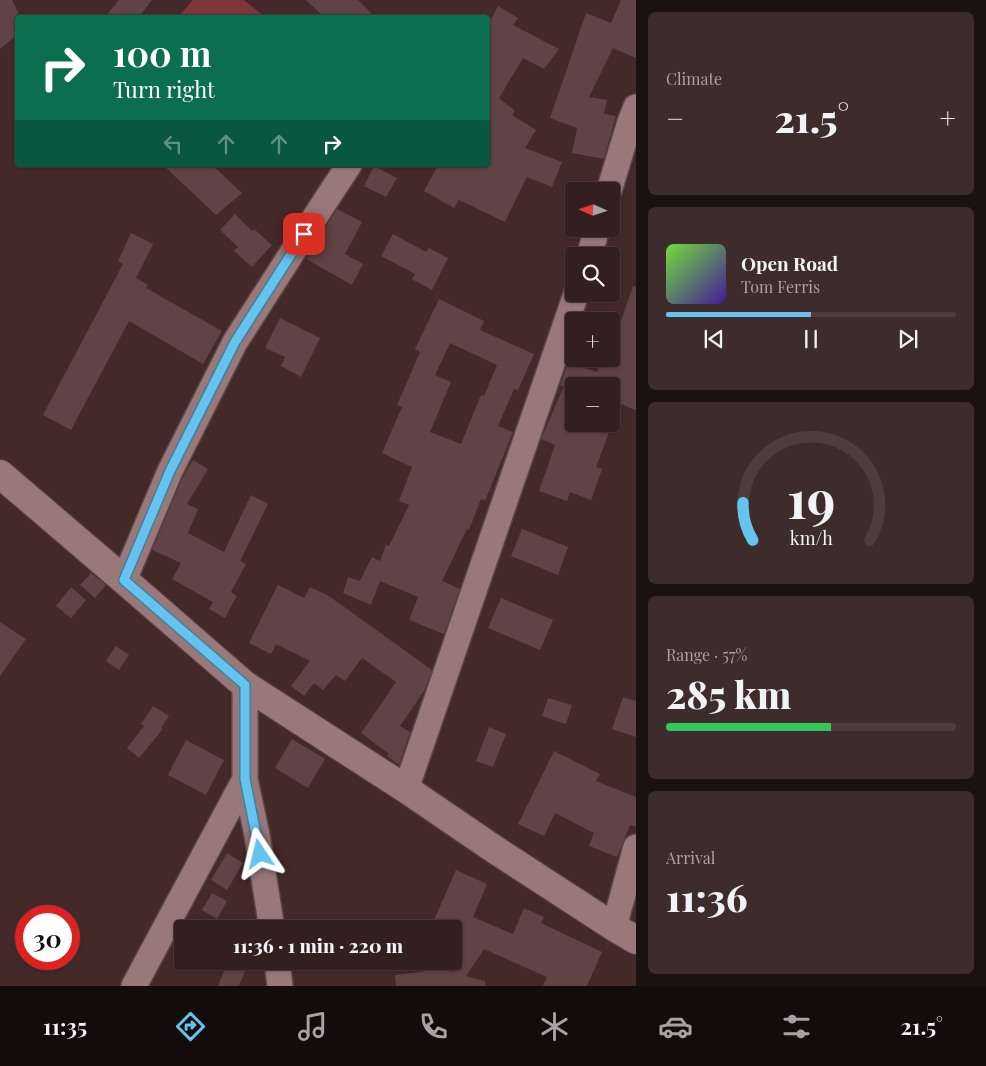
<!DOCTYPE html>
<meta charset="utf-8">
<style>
body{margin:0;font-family:"Playfair Display",serif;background:#3e2c2c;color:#f1f3f6;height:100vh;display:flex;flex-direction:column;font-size:19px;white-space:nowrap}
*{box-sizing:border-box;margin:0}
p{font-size:16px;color:#a9a2a4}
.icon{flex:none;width:28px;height:28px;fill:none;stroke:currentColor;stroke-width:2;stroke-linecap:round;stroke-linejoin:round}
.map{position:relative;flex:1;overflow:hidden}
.details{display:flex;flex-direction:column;gap:12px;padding:12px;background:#1c1111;width:350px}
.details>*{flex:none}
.banner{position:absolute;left:15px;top:15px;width:475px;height:152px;border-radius:5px;box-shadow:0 1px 4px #0004,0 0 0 1px #4e3d3d;background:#0b6e4f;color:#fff;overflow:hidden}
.needle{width:32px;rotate:273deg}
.buttons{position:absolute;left:565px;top:182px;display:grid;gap:10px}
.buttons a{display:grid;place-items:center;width:55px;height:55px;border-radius:5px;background:#331f1f;box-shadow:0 1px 4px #0004,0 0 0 1px #4e3d3d;font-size:25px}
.speed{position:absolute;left:15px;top:905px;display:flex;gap:10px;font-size:25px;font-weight:700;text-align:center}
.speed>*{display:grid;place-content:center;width:65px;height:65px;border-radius:50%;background:#331f1f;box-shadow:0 1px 4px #0004,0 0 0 1px #4e3d3d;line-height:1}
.speed .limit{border:8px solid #d22;background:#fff;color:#111}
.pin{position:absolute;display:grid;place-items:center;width:42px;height:42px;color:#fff;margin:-21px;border-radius:10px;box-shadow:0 2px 8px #0006}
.me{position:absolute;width:55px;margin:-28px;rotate:350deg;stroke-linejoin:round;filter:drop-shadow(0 0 4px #0008)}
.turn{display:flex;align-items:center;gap:18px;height:105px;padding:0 15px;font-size:22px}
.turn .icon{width:65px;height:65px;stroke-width:2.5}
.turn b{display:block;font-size:35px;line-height:42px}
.lanes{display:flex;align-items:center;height:48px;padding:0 15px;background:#0003;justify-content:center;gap:25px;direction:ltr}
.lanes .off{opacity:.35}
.big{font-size:38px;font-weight:800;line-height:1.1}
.details .tile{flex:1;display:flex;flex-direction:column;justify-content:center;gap:8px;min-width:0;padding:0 18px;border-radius:8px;background:#3e2c2c}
.details .dial{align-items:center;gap:0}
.dial svg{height:130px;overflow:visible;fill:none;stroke:#4e3d3d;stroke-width:7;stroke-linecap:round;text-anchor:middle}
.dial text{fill:#f1f3f6;stroke:none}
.song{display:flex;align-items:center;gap:15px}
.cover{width:60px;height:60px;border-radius:8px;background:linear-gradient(135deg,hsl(100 70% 55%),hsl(260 70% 35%))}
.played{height:5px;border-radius:2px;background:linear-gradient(90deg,#65c4ef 50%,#4e3d3d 50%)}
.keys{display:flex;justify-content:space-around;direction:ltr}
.heat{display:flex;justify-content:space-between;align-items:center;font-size:28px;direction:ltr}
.charge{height:8px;border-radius:4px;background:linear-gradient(90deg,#34c759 57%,#4e3d3d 0)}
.trip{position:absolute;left:174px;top:920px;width:288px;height:50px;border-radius:5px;background:#331f1f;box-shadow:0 1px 4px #0004,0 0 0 1px #4e3d3d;font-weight:800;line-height:50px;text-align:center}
.tab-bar{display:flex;height:80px;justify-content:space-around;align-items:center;background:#140c0c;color:#a9a2a4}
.tab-bar .icon{width:35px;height:35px}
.tab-bar .current{color:#65c4ef}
.tab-bar b{font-size:22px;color:#f1f3f6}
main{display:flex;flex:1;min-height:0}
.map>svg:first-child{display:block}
</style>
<main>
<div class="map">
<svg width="636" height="986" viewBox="0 0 636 986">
<rect width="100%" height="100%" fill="#442929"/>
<path fill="#7e363a" d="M 193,0 L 244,0 L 265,17 L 178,17 Z"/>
<path fill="#604344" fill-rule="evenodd" d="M 0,0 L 12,0 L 18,12 L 18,34 L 0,49 Z
M 119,0 L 152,0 L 138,18 L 104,18 Z
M 306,0 L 358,0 L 376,18 L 325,18 Z
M 621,0 L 636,0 L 636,58 L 613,48 L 589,97 L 607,100 L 604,114 L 616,116 L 604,159 L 572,153 L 577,128 L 550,118 L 586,13 L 611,23 Z
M 498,6 L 518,18 L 513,25 L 559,49 L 544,69 L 523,58 L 499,98 L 515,111 L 512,115 L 536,130 L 525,148 L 562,162 L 552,187 L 527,177 L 505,222 L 459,200 L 454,208 L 424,191 L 438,165 L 488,165 L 488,25 Z
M 163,165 L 212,165 L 242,193 L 216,215 Z
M 374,166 L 397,178 L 386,197 L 364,186 Z
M 337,209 L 362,222 L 345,254 L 363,264 L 352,285 L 306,259 Z
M 235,214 L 252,231 L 254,229 L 272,245 L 252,267 L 234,251 L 238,247 L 220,230 Z
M 131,233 L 153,244 L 136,278 L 148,285 L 146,288 L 222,331 L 203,364 L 129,321 L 71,430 L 43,415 L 123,264 L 118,261 Z
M 393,234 L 426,252 L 429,248 L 448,258 L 432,290 L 412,279 L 415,274 L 381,256 Z
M 633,286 L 636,287 L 636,410 L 611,400 L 611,386 L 574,386 L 574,424 L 612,424 L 596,467 L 602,469 L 591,500 L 570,492 L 567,501 L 539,491 L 555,445 L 541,439 L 564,386 L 560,386 L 568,363 L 573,364 L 574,363 L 574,365 L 597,372 L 602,359 L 611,359 L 611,350 Z
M 439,299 L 484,321 L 480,330 L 534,354 L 518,390 L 514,389 L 498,426 L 513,432 L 485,501 L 481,499 L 469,530 L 467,529 L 442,581 L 460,589 L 444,634 L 409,620 L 418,597 L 380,581 L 371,605 L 343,593 L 348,577 L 360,581 L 372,557 L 380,561 L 386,545 L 389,546 L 409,505 L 399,501 L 412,467 L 382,453 L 402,407 L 397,405 L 420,352 L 415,349 ZM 450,343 L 497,365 L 484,396 L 481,395 L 461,444 L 430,432 L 451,382 L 435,375 Z
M 280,318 L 320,338 L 301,377 L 281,366 L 285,357 L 265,348 Z
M 193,460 L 208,469 L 187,504 L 198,509 L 188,533 L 224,552 L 251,495 L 268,504 L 240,561 L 246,564 L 231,592 L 237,596 L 225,618 L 209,609 L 213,602 L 172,579 L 181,563 L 152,550 L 183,477 Z
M 522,529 L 568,547 L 558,575 L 511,556 Z
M 91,573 L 106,585 L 95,598 L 80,585 Z
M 278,585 L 304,598 L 310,587 L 329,596 L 432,670 L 424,691 L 400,726 L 410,732 L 399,765 L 387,756 L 389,754 L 361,733 L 396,682 L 362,658 L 345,681 L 336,675 L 323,690 L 314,683 L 304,696 L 291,686 L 310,661 L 276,644 L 271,654 L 249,643 Z
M 71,587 L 86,600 L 71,618 L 56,606 Z
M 501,598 L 553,620 L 540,650 L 488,628 Z
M 0,622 L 26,639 L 0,676 Z
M 116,646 L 129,655 L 119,670 L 106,661 Z
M 623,697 L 636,701 L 636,737 L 612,729 Z
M 548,698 L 572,705 L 566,724 L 542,716 Z
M 153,706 L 169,716 L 161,728 L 163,729 L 139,758 L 127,748 L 144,726 L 141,724 Z
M 489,727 L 506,734 L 493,767 L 476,761 Z
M 292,739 L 325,759 L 308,788 L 275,768 Z
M 186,740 L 224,760 L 206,795 L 168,775 Z
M 554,751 L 600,774 L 596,781 L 636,797 L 636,827 L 630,825 L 617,857 L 589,846 L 594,833 L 555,813 L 544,836 L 518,824 Z
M 227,853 L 243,863 L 227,890 L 211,880 Z
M 456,870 L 487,884 L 473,917 L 513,934 L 524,908 L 544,917 L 541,923 L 602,952 L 587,986 L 543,986 L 547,977 L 484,949 L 466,976 L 485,981 L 485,986 L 396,986 L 395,975 L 443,969 L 452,972 L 452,929 L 430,929 Z
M 212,893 L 227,901 L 217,919 L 202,910 Z
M 228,961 L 249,961 L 239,986 L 218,986 Z"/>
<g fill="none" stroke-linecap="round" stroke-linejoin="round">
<defs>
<path id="minor" d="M 609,191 L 630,122 L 636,107
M 589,256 L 597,229
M 124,580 L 170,471 L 235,342 L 324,203 L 349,165
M 245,685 L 245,779 L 257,835 L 272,929
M 406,789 L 576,294
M 614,927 L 636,847
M 277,961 L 280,986
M 134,986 L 245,779"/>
<path id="tertiary" d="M 0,474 L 124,580 L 245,685 L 406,789 L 494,849 L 614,927 L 636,940"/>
</defs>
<use href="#minor" stroke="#5b4546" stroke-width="28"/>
<use href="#tertiary" stroke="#5b4546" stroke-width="30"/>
<use href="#minor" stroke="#987878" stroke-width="25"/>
<use href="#tertiary" stroke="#987878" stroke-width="28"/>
</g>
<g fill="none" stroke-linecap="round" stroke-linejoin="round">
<defs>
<path id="route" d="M 260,854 L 245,779 L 245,685 L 124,580 L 170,471 L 235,342 L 304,234"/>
</defs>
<use href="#route" stroke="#427f9b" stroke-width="12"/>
<use href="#route" stroke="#65c4ef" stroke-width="9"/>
</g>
</svg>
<div class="buttons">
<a><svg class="needle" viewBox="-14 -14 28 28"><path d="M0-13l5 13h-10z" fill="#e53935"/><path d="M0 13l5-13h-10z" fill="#a9a2a4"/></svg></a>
<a><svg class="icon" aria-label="search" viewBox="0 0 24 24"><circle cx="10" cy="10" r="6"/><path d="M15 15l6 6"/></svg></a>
<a>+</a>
<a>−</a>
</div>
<div class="speed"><div class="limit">30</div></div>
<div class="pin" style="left:304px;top:234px;background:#d93025"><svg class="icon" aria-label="arrive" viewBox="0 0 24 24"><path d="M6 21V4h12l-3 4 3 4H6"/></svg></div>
<svg class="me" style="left:260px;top:854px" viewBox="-20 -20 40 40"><path d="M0-17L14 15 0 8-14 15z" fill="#65c4ef" stroke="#fff" stroke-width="4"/></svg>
<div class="trip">11:36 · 1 min · 220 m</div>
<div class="banner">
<div class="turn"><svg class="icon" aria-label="right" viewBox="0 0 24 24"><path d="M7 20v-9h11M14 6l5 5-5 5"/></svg><div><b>100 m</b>Turn right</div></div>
<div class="lanes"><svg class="icon off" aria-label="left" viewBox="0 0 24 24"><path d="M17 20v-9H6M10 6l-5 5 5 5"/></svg><svg class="icon off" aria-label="ahead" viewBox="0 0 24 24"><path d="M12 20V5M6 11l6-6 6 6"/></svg><svg class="icon off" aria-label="ahead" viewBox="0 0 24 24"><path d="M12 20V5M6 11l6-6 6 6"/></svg><svg class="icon" aria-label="right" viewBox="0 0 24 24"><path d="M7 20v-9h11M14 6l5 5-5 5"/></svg></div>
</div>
</div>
<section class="details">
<div class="tile"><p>Climate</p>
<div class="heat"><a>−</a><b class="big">21.5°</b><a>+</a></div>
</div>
<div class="tile">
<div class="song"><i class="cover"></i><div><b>Open Road</b><p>Tom Ferris</p></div></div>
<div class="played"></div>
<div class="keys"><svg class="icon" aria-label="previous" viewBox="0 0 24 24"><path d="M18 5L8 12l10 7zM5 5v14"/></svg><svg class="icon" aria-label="pause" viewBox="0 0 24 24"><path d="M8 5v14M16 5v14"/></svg><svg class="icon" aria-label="next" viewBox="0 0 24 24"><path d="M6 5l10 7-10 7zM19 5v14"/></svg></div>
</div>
<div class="tile dial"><svg viewBox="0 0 100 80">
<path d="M14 69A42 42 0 1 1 86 69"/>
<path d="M14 69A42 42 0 0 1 8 46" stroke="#65c4ef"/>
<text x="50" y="56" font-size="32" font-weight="700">19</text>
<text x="50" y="72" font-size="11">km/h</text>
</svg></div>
<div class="tile"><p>Range · 57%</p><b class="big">285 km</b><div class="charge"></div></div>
<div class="tile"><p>Arrival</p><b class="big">11:36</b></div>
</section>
</main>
<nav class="tab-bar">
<b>11:35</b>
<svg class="icon current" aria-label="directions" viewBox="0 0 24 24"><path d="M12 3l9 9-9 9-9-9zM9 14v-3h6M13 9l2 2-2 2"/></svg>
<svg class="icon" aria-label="music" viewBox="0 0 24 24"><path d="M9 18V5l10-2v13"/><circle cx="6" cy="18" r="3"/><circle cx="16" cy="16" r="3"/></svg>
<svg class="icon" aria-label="phone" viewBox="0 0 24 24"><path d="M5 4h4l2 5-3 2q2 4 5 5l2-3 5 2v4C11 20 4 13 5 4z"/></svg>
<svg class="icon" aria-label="climate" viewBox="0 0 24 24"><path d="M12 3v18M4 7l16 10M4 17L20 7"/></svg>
<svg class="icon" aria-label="car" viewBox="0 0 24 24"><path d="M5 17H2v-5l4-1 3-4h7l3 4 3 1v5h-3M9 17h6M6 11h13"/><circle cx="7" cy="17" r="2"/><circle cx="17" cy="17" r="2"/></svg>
<svg class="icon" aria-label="filters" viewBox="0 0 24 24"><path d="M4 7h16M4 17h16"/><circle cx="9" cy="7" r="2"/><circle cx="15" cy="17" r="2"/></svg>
<b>21.5°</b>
</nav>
